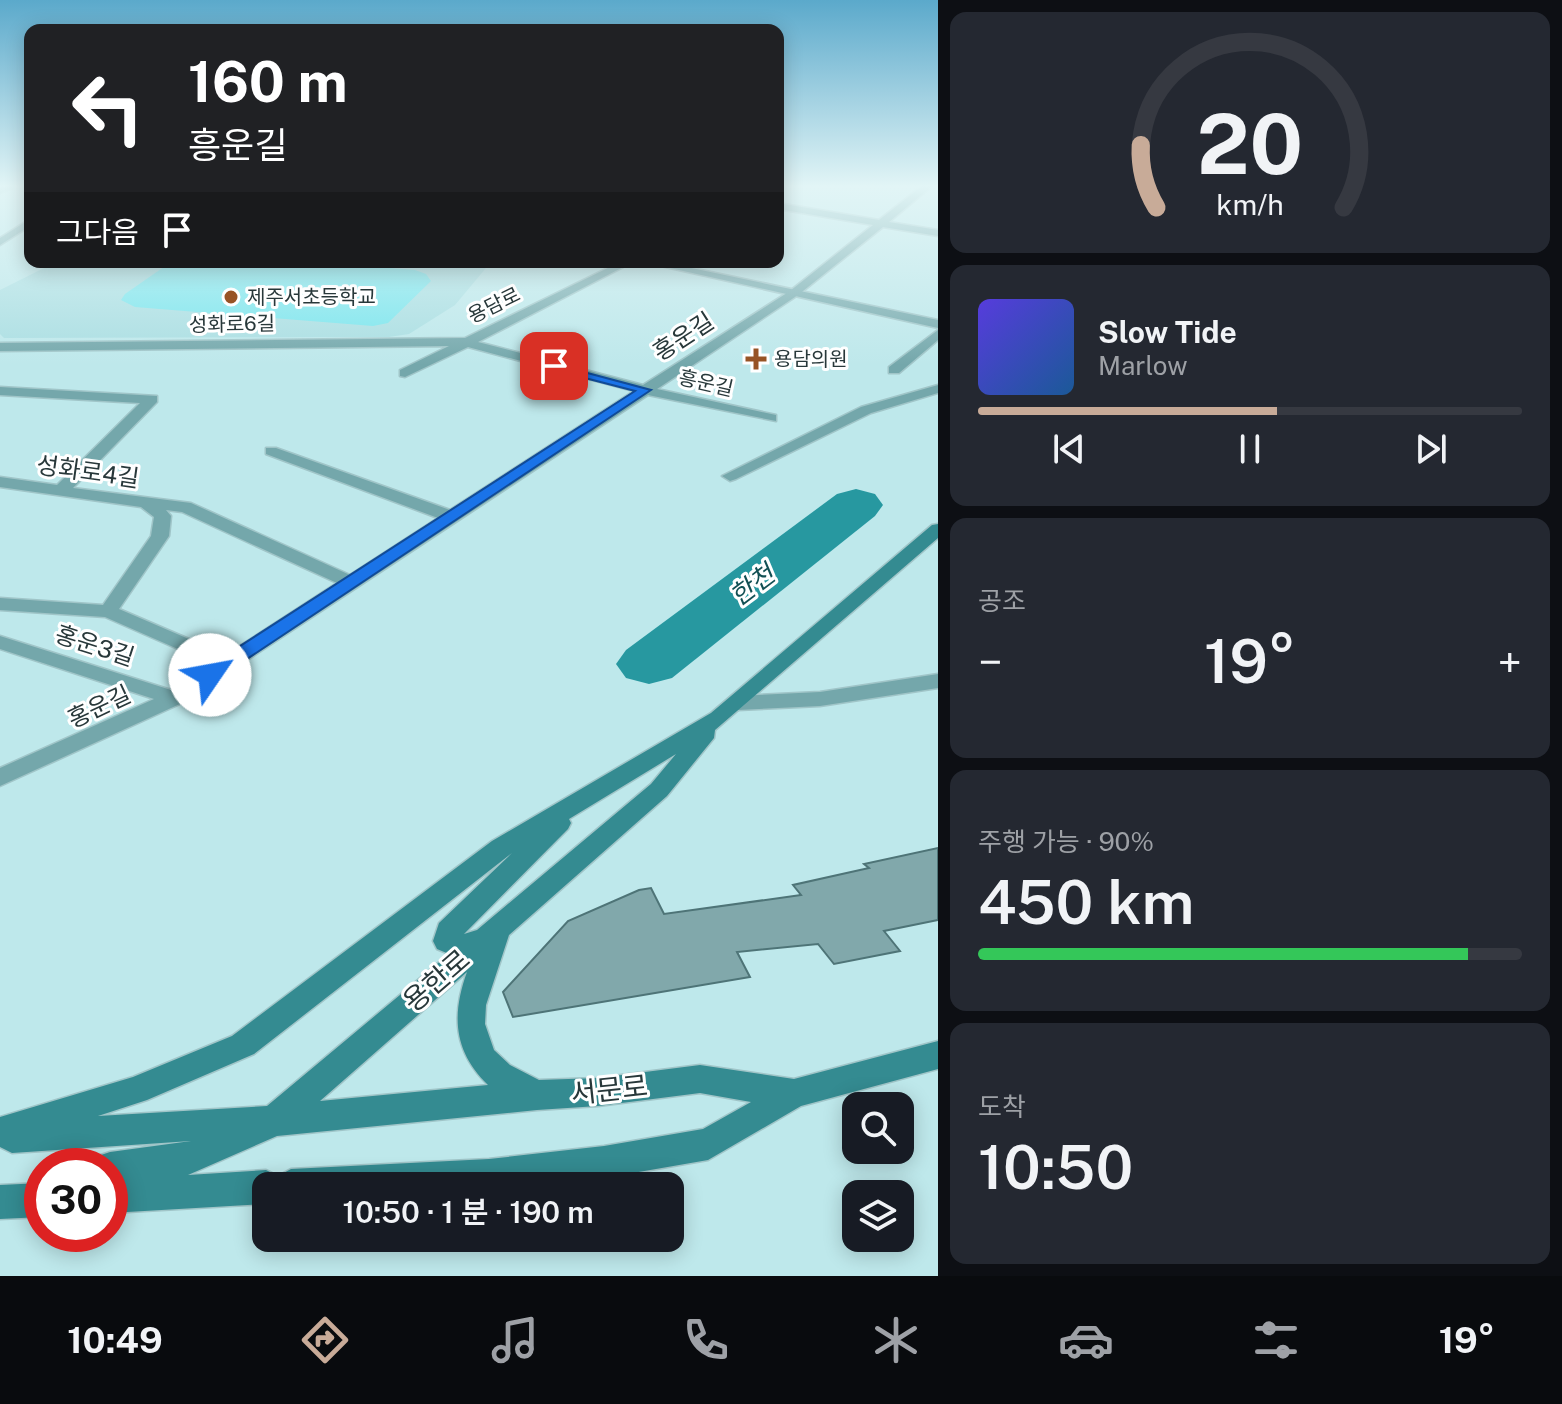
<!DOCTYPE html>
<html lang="ko">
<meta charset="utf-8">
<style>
body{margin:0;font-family:"Public Sans","Noto Sans KR",sans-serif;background:#242831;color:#f1f3f6;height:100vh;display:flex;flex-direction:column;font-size:30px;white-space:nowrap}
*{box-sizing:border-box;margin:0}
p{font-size:26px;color:#9ea1a6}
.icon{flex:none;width:44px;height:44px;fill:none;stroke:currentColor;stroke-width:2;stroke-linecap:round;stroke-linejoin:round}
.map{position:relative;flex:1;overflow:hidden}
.sheet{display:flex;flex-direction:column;gap:12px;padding:12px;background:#0d0f14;width:624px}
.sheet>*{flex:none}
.hud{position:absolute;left:24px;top:24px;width:760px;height:244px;border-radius:16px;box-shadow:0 4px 20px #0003;background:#202124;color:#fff;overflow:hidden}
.fabs{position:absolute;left:842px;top:1092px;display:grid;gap:16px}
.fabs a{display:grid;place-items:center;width:72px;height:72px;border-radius:16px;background:#171b24;box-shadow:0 4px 20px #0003;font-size:40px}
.speed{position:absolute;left:24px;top:1148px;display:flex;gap:16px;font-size:40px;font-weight:700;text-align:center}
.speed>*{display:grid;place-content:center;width:104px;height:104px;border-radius:50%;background:#171b24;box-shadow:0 4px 20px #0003;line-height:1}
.speed .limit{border:12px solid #d22;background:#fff;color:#111}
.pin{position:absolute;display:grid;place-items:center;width:68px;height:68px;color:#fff;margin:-34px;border-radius:16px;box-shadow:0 4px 12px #0006}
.me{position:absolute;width:88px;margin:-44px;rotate:57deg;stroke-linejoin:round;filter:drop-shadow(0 0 6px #0008)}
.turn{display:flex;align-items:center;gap:28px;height:168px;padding:0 32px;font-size:36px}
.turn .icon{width:104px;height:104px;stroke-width:2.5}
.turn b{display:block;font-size:56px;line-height:68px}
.then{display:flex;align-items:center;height:76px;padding:0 32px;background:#0003;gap:16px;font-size:30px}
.big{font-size:60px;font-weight:600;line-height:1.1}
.sheet .card{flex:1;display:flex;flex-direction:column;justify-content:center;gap:12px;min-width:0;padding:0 28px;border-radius:16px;background:#242831}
.sheet .dial{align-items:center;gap:0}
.dial svg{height:208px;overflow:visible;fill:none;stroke:#363941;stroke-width:7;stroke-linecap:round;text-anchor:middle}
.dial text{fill:#f1f3f6;stroke:none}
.song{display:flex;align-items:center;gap:24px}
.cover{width:96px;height:96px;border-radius:12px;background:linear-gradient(135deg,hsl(250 70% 55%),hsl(210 70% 35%))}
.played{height:8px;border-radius:4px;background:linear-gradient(90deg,#c8ab98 55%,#363941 55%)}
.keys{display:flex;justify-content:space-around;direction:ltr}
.heat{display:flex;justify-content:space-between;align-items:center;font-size:44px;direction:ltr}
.charge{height:12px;border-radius:6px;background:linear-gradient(90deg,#34c759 90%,#363941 0)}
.trip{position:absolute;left:252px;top:1172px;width:432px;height:80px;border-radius:16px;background:#171b24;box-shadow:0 4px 20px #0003;font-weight:600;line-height:80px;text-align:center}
.dock{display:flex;height:128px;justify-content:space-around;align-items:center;background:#090b0e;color:#9ea1a6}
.dock .icon{width:56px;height:56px}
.dock .active{color:#c8ab98}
.dock b{font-size:36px;color:#f1f3f6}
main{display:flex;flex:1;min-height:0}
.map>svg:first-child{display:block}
</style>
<main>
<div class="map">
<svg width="938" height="1276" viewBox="0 0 938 1276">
<rect width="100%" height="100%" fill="#bee8eb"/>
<path fill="#aadee2" d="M 56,262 L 491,262 L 455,305 L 409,334 L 389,337 L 4,338 L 0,334 L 0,290 Z"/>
<path fill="#78e5ed" d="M 171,262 L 312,262 L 415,270 L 426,274 L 431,281 L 388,323 L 373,326 L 135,307 L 121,300 L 125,294 Z"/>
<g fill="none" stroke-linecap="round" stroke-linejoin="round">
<path fill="#2798a0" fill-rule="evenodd" d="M 856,489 L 875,494 L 883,505 L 875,516 L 672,678 L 649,684 L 626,678 L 616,664 L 626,650 L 837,494 Z"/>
</g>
<path fill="#81a8ab" stroke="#4e7477" stroke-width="2" d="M 938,848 L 938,920 L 884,931 L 900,951 L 834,964 L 818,944 L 737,952 L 750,977 L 513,1017 L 503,992 L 568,921 L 639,890 L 651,888 L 664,914 L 801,895 L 793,885 L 869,868 L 864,864 Z"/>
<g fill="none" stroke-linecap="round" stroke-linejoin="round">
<defs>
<path id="minor" d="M 13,186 L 12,188 L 0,193 L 0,187 Z
M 922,186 L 932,186 L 889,222 L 938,230 L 938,236 L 883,227 L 798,295 L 657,389 L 776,415 L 776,421 L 648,395 L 182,703 L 0,786 L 0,768 L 154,699 L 0,649 L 0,636 L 171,690 L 212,664 L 105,617 L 0,610 L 0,598 L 103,605 L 151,536 L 154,517 L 141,507 L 0,487 L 0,477 L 57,485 L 140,403 L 0,395 L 0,387 L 157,396 L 157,402 L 73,488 L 191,503 L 350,575 L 438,518 L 266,454 L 266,448 L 276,448 L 450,510 L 634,391 L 468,347 L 405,377 L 400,376 L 400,370 L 449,346 L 0,351 L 0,343 L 465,338 L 620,262 L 633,262 L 478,342 L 643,385 L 790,291 L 873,225 L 778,209 L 778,203 L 879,220 ZM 166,510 L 182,512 L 337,583 L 226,655 L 119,609 L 169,536 L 171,516 Z
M 30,219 L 30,226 L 0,245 L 0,238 Z
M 938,330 L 938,340 L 899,373 L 889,373 L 889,367 Z
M 938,385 L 938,393 L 871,413 L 736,479 L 730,481 L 722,476 L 861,407 Z
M 938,674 L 938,688 L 820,706 L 738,710 L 730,708 L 727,703 L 730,698 L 738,696 L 820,692 Z"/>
<path id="tertiary" d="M 643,262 L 663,262 L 938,320 L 938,328 Z"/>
<path id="secondary" d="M 938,524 L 938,538 L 715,730 L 714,738 L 667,796 L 509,935 L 486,1005 L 485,1024 L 494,1050 L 510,1065 L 539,1080 L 598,1078 L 700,1065 L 794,1079 L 938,1041 L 938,1069 L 801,1106 L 708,1160 L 604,1178 L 536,1186 L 266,1186 L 266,1204 L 110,1213 L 110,1166 L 94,1166 L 98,1156 L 110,1152 L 191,1141 L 12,1153 L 0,1147 L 0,1117 L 133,1077 L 232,1036 L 492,841 L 711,713 L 932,525 ZM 676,754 L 651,784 L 477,930 L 464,934 L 568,829 L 571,823 L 569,819 ZM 512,853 L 439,923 L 433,941 L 437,949 L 449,954 L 267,1106 L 98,1116 L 147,1100 L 254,1054 ZM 467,972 C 451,1016 454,1052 488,1085 L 320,1101 ZM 700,1093 L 751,1102 L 703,1129 L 604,1146 L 489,1159 L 291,1169 L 278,1176 L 266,1170 L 188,1175 L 277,1136 L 537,1110 L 598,1106 Z
M 42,1183 L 42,1217 L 0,1219 L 0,1185 Z"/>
</defs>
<use href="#minor" stroke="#a0c5c8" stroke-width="3"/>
<use href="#tertiary" stroke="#a0c5c8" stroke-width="3"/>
<use href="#secondary" stroke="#a0c5c8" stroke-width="3"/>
<use href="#minor" fill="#74a7ab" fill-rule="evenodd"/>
<use href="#tertiary" fill="#74a7ab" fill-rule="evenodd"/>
<use href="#secondary" fill="#348b91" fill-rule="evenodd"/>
</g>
<linearGradient id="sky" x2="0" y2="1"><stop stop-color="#5ba9cb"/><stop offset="0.51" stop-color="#e2f5f6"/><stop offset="1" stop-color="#e2f5f6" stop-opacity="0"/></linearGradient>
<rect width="938" height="365" fill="url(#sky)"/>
<path fill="#1a73e8" stroke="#114b97" stroke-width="2" d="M 550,363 L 651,390 L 217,679 L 203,679 L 201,675 L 203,670 L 635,391 L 550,369 Z"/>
<g fill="#975325" stroke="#fff" stroke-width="3">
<circle cx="231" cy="297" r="8"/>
<path d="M752 347h8v8h8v8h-8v8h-8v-8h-8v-8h8z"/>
</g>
<g text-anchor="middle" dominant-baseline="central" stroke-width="6" stroke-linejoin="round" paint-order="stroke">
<g font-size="20" fill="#28383a" stroke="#fff" text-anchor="start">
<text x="247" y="297">제주서초등학교</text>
<text x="774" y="359">용담의원</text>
</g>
<g font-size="20" fill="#28383a" stroke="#fff">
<text transform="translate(494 305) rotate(-26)">용담로</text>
<text transform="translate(232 324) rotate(-1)">성화로6길</text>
<text transform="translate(706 383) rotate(13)">흥운길</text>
</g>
<g font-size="24" fill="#28383a" stroke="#fff">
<text transform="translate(683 336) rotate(-33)">홍운길</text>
<text transform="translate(88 471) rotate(8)">성화로4길</text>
<text transform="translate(95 645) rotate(18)">홍운3길</text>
<text transform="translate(99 706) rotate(-25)">홍운길</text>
</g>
<g font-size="26" font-style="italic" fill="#125054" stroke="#fff">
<text transform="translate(752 585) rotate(-37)">한천</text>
</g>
<g font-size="28" fill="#28383a" stroke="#fff">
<text transform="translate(436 980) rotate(-41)">용한로</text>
<text transform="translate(609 1089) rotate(-6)">서문로</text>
</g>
</g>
</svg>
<div class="fabs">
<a><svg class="icon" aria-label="search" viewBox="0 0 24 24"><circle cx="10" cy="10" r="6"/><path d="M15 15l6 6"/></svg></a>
<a><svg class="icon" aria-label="layers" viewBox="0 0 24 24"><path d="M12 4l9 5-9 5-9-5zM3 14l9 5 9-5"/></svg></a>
</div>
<div class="speed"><div class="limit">30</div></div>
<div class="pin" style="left:554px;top:366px;background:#d93025"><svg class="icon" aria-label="arrive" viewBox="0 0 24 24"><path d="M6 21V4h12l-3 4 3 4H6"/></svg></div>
<svg class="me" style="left:210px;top:675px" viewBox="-20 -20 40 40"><circle r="19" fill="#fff"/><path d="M0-13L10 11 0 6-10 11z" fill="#1a73e8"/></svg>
<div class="trip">10:50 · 1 분 · 190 m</div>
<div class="hud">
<div class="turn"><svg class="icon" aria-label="left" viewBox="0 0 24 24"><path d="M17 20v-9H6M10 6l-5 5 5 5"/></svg><div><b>160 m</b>흥운길</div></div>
<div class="then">그다음<svg class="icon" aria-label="arrive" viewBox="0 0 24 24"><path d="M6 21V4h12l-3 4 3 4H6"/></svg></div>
</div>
</div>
<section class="sheet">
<div class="card dial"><svg viewBox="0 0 100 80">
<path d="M14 69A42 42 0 1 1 86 69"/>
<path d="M14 69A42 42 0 0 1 8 45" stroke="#c8ab98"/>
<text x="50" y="56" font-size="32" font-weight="700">20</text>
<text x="50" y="72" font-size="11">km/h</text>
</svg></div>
<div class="card">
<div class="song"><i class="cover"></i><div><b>Slow Tide</b><p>Marlow</p></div></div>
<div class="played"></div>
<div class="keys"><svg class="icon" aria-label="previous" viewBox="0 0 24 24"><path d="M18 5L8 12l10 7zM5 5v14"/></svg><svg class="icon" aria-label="pause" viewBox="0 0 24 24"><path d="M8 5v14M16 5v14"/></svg><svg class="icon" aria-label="next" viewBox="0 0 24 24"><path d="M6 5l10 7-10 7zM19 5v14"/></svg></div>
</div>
<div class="card"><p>공조</p>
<div class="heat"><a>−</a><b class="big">19°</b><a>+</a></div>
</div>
<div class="card"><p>주행 가능 · 90%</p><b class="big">450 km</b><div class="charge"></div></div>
<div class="card"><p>도착</p><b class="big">10:50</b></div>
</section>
</main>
<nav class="dock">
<b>10:49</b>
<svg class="icon active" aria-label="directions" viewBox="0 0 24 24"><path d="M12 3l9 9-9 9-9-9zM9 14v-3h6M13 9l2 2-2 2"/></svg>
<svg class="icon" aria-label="music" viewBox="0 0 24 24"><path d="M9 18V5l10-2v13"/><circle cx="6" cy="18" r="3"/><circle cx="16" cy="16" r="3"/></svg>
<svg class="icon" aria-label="phone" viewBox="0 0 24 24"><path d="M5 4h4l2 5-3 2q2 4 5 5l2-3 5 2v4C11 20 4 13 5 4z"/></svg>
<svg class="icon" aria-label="climate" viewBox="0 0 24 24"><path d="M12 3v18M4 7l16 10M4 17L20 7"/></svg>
<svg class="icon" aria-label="car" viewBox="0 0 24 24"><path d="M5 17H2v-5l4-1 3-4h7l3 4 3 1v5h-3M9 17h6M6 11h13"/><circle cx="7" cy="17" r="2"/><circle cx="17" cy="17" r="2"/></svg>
<svg class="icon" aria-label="filters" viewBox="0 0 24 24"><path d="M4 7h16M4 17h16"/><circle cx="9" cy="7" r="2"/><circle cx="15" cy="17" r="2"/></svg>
<b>19°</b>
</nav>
